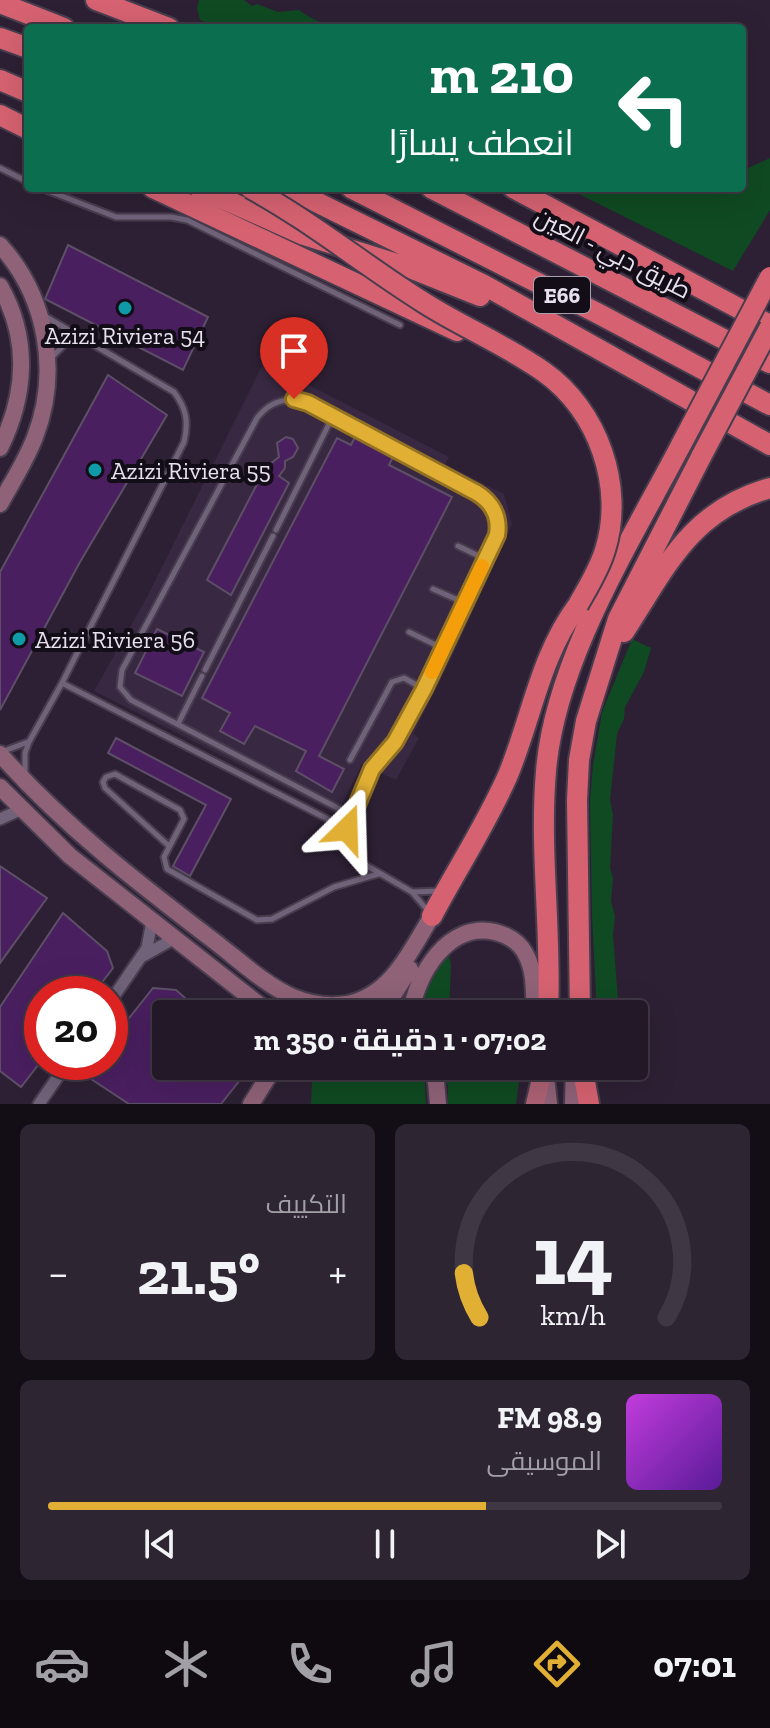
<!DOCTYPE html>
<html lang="ar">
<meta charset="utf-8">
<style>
body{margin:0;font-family:"Zilla Slab",Cairo,serif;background:#2e2533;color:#f1f3f6;direction:rtl;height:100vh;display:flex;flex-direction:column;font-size:30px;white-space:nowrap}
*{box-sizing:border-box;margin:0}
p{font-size:26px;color:#a2a0a7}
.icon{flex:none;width:44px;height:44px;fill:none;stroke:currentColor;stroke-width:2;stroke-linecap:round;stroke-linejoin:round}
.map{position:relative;height:1104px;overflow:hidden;direction:ltr}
.side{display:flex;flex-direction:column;gap:20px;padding:20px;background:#130d15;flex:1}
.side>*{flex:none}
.hud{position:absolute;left:24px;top:24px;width:722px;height:168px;border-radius:8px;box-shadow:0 8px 32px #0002,0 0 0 2px #3f3744;direction:rtl;background:#0b6e4f;color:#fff;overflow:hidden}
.speed{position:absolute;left:24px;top:976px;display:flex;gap:16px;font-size:40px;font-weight:700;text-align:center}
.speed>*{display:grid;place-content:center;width:104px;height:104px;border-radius:50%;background:#221827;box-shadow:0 8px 32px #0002,0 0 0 2px #3f3744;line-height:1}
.speed .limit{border:12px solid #d22;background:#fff;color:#111}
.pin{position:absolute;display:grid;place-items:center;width:68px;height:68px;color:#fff;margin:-82px -34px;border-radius:50% 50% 50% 0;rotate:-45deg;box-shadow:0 0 8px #0007}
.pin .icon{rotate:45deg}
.me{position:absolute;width:88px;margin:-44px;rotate:22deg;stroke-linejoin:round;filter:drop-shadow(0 0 6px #0008)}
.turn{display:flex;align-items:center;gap:28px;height:168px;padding:0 40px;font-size:36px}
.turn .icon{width:104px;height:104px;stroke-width:2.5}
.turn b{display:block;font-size:56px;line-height:68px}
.big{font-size:60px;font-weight:700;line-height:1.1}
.side .tile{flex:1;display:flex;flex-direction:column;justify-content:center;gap:12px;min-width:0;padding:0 28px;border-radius:12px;background:#2e2533}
.side .dial{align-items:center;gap:0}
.dial svg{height:208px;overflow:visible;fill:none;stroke:#3f3744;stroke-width:7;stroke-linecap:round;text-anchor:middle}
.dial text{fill:#f1f3f6;stroke:none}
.song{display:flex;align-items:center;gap:24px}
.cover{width:96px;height:96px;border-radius:12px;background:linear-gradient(135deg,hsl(290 70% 55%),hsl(270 70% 35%))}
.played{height:8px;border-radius:4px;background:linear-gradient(90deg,#e1af34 65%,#3f3744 65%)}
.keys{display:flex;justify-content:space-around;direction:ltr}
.heat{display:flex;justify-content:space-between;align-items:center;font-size:44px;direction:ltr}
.side .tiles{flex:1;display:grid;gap:20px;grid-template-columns:1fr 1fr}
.tile:last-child{grid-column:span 2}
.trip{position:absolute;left:152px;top:1000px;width:496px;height:80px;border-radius:8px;background:#221827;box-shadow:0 8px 32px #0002,0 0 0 2px #3f3744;font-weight:700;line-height:80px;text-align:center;direction:rtl}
.dock{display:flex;height:128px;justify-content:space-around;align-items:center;background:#0e0a10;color:#a2a0a7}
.dock .icon{width:56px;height:56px}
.dock .on{color:#e1af34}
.dock b{font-size:36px;color:#f1f3f6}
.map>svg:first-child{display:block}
</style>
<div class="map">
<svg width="770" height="1104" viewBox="0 0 770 1104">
<rect width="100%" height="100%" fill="#2d2034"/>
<path fill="#382841" d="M 264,362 L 449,457 L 445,464 L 504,494 L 512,524 L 452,657 L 413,734 L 419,738 L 396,780 L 362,764 L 337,814 L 94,691 L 146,599 Z"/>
<path fill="#0f4a22" d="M 199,0 L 244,0 L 252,6 L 257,4 L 278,12 L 299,10 C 311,20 327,25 343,28 L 218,28 L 200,20 L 197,8 Z
M 770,158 L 770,210 L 733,271 L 567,188 L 596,188 L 596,190 L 646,194 L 661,188 L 742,188 L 742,171 Z
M 632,639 L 651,648 L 644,672 L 625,707 L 624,719 L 617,734 L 610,800 L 613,815 L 610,868 L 613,878 L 611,901 L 615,917 L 613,934 L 619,1014 L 597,1014 L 592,916 L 590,800 L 593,765 L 602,712 Z
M 448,952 L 451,964 L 449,1014 L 418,1014 C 418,993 434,966 448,952 Z
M 319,1066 L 418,1066 L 425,1083 L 426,1104 L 311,1104 L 312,1082 Z
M 442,1066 L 521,1066 L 516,1104 L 448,1104 L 448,1087 Z"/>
<path fill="#4a1f60" stroke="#5d4f66" stroke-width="2" d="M 68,245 L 208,317 L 183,370 L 45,299 Z
M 108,375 L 167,415 L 80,562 L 0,710 L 0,572 Z
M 356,435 L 394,455 L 389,465 L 452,497 L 319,756 L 344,769 L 332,792 L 296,771 L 306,751 L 255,726 L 244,744 L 220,731 L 230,713 L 202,698 L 337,438 L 351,445 Z
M 286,437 L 293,439 L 298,448 L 293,457 L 285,461 L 285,468 L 279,476 L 289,483 L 231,595 L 207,580 L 266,467 L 279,457 L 277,443 Z
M 157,629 L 204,652 L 182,696 L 135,673 Z
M 116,738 L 231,799 L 190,876 L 173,866 L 206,805 L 108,753 Z
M 0,866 L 47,898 L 0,963 Z
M 63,913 L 107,951 L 113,968 L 93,994 L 42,994 L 42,1060 L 21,1087 L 0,1071 L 0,1007 Z
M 153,988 L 176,990 L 203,1014 L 166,1014 L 166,1066 L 251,1066 L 221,1104 L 129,1104 L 85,1075 L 95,1062 L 110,1062 L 110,1042 Z"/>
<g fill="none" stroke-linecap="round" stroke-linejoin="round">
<defs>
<path id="lane" d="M 0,168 L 28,182
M 41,188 L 116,217 L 171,217 L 187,220 L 400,325
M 50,359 L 65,344 L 86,341
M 276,530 L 333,416
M 458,546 L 485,559
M 433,589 L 465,603
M 409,632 L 444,649
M 205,670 L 273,536
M 62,683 L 347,829
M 178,724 L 202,676
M 4,751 L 28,742
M 350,760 L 392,682 L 404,678 L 424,689
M 25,771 L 25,753 L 29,742 L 62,683 L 184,442 C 189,421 186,408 174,392 L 43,315
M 351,815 L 131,700 L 120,687 L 122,670 L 257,418 C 270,401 287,396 308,403 L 477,493 C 492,502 500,517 497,535 L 424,689 L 395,742 L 372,769 L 347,829 L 348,846 L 357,860 L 412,892 L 429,912
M 169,846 L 105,788 L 103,782 L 106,777 L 115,774 L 180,810 L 184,819 L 164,857 L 167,869 L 257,920 L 272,919 L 334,887 L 378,874
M 413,892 L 439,891"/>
<path id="street" d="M 0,819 L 22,809
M 143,956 L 175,938
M 110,1002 L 147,948 L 152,921
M 39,1104 L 68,1062"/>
<path id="secondary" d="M 0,245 C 47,297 60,372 35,437 C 26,461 12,482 0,504
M 0,286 C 30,339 26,395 0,448
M 0,754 C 64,826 138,883 214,941 C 239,960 265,985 293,997 C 310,1004 329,1007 347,1004 C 392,995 410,951 432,916
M 0,787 L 70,856 L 271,1014
M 376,1014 L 390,1000 L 410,969
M 411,1014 C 416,974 449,921 495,932 C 507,935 519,942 525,953 C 536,972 533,993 535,1014
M 430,1066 L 436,1082 L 438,1104
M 545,1068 L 549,1104
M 251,1104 L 275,1066
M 573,1104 L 574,1066"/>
<path id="primary" d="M 535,1104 L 544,1066"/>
<path id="highway" d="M 96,0 L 169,28
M 0,3 L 64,28
M 0,38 L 28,48
M 0,80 L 28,92
M 0,115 L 28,129
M 153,188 L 457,331
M 199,188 L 304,235 L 410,268 L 480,296
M 288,188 L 484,285 L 770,445
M 351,188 L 599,314 L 770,405
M 431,188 L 770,363
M 513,188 L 770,325
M 624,632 C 666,568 689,511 770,488
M 432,916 C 457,869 487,823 508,775 C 532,717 540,656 578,605
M 548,1014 C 552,933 539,852 546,771 C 555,660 631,541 682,443
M 580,1014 L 577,800 L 579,760 L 586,721 L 618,619 L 702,455
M 586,1066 L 585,1082 L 589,1104"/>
</defs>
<use href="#lane" stroke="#483d4e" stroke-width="9"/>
<use href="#street" stroke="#483d4e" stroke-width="15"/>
<use href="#secondary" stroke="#483d4e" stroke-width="20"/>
<use href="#primary" stroke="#483d4e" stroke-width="22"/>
<use href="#highway" stroke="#483d4e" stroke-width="24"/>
<use href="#lane" stroke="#706279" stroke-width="5"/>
<use href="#street" stroke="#706279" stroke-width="11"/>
<use href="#secondary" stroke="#8f6277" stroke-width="16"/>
<use href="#primary" stroke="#ad6274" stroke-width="18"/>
<use href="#highway" stroke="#d66271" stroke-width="20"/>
<defs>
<path id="highway-bridge" d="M 250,188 C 311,221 364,265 423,302 C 462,327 506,345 544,372 C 598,410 625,487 605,550 C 599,570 588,587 578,605
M 682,443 L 770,277
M 702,455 L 770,327"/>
</defs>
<use href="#highway-bridge" stroke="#483d4e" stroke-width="24" stroke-linecap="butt"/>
<use href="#highway-bridge" stroke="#d66271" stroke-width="20"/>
</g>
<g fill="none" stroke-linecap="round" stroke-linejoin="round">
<defs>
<path id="route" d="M 294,399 L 308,403 L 477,493 C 492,502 500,517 497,535 L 424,689 L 395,742 L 372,769 L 347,829"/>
</defs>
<use href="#route" stroke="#927222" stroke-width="20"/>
<use href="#route" stroke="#e1af34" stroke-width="14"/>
<path stroke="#f59e0b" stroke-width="14" d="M 432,672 L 482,566"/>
</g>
<g fill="#0f9aa8" stroke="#120d16" stroke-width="3">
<circle cx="125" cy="308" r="8"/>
<circle cx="95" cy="470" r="8"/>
<circle cx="19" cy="639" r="8"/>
</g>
<g text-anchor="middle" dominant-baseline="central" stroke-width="8" stroke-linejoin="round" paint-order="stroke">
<rect fill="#120d16" stroke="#a8a1ad" stroke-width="2" x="534" y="277" width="56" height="36" rx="6"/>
<g font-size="22" font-weight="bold" fill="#e8e0ee">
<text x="562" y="295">E66</text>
</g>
<g font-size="24" fill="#e8e0ee" stroke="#120d16">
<text transform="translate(613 253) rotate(27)">طريق دبي - العين</text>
</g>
<g font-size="24" fill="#e8e0ee" stroke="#120d16" text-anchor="start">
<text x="125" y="335" text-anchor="middle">Azizi Riviera 54</text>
<text x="111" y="470">Azizi Riviera 55</text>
<text x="35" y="639">Azizi Riviera 56</text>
</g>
</g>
</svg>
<div class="speed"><div class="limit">20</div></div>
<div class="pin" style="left:294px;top:399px;background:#d93025"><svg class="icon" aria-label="arrive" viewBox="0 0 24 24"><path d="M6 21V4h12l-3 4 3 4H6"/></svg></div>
<svg class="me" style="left:347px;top:829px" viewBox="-20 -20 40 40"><path d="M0-17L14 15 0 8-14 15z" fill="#e1af34" stroke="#fff" stroke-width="4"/></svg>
<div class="trip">07:02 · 1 دقيقة · 350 m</div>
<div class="hud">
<div class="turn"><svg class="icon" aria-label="left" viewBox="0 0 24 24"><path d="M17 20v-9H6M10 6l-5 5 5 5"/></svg><div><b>210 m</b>انعطف يسارًا</div></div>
</div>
</div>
<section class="side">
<div class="tiles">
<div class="tile dial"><svg viewBox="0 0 100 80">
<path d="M14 69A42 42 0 1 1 86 69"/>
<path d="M14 69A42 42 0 0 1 8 52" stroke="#e1af34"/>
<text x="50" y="56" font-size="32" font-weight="700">14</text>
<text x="50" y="72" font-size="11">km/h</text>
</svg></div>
<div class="tile"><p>التكييف</p>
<div class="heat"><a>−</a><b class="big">21.5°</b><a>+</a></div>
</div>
<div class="tile">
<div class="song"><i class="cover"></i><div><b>98.9 FM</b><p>الموسيقى</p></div></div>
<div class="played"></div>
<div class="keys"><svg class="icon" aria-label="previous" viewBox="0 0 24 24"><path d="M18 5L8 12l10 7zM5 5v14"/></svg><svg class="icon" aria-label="pause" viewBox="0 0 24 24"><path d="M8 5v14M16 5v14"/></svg><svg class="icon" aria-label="next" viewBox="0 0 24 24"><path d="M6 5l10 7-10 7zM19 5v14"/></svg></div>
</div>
</div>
</section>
<nav class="dock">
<b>07:01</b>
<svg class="icon on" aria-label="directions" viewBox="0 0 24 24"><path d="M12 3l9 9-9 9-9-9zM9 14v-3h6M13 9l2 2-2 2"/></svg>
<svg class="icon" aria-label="music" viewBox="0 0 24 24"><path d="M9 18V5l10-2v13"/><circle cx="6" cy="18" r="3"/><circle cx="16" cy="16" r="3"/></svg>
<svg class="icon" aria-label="phone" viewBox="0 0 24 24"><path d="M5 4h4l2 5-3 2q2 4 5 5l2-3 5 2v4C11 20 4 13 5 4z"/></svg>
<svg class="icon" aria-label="climate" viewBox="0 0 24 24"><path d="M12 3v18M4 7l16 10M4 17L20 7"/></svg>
<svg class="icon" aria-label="car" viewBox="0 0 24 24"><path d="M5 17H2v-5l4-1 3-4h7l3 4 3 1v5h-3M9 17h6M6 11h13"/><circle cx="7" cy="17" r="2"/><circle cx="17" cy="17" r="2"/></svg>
</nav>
